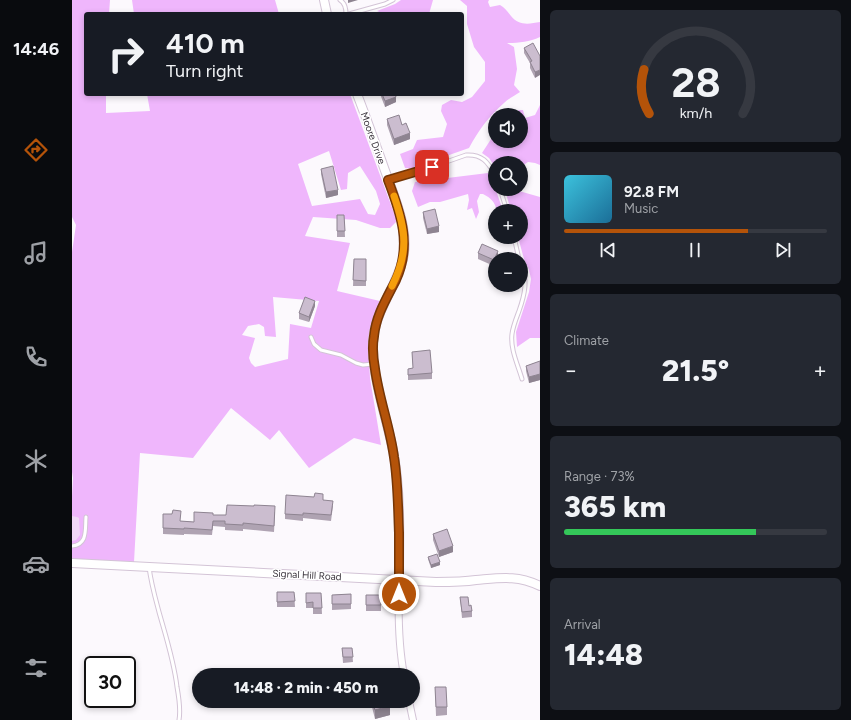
<!DOCTYPE html>
<meta charset="utf-8">
<style>
body{margin:0;font-family:Figtree,sans-serif;background:#242831;color:#f1f3f6;height:100vh;display:flex;flex-direction:column;font-size:15px;white-space:nowrap}
*{box-sizing:border-box;margin:0}
p{font-size:13px;color:#9ea1a6}
.icon{flex:none;width:22px;height:22px;fill:none;stroke:currentColor;stroke-width:2;stroke-linecap:round;stroke-linejoin:round}
.map{position:relative;flex:1;overflow:hidden}
.panel{display:flex;flex-direction:column;gap:10px;padding:10px;background:#0d0f14;width:311px}
.panel>*{flex:none}
.top-card{position:absolute;left:12px;top:12px;width:380px;height:84px;border-radius:4px;box-shadow:0 2px 6px #0003;background:#171b24;color:#f1f3f6;overflow:hidden}
.fabs{position:absolute;left:416px;top:108px;display:grid;gap:8px}
.fabs a{display:grid;place-items:center;width:40px;height:40px;border-radius:50%;background:#171b24;box-shadow:0 2px 6px #0003;font-size:20px}
.speed{position:absolute;left:12px;top:656px;display:flex;gap:8px;font-size:20px;font-weight:700;text-align:center}
.speed>*{display:grid;place-content:center;width:52px;height:52px;border-radius:50%;background:#171b24;box-shadow:0 2px 6px #0003;line-height:1}
.speed .limit{border:2px solid #111;border-radius:6px;background:#fff;color:#111}
.pin{position:absolute;display:grid;place-items:center;width:34px;height:34px;color:#fff;margin:-17px;border-radius:8px;box-shadow:0 2px 6px #0006}
.me{position:absolute;width:44px;margin:-22px;rotate:0deg;stroke-linejoin:round;filter:drop-shadow(0 0 3px #0008)}
.turn{display:flex;align-items:center;gap:14px;height:84px;padding:0 16px;font-size:18px}
.turn .icon{width:52px;height:52px;stroke-width:2.5}
.turn b{display:block;font-size:28px;line-height:34px}
.big{font-size:30px;font-weight:800;line-height:1.1}
.panel .widget{flex:1;display:flex;flex-direction:column;justify-content:center;gap:6px;min-width:0;padding:0 14px;border-radius:6px;background:#242831}
.panel .dial{align-items:center;gap:0}
.dial svg{height:104px;overflow:visible;fill:none;stroke:#363941;stroke-width:7;stroke-linecap:round;text-anchor:middle}
.dial text{fill:#f1f3f6;stroke:none}
.song{display:flex;align-items:center;gap:12px}
.cover{width:48px;height:48px;border-radius:6px;background:linear-gradient(135deg,hsl(190 70% 55%),hsl(200 70% 35%))}
.played{height:4px;border-radius:2px;background:linear-gradient(90deg,#b45309 70%,#363941 70%)}
.keys{display:flex;justify-content:space-around;direction:ltr}
.heat{display:flex;justify-content:space-between;align-items:center;font-size:22px;direction:ltr}
.charge{height:6px;border-radius:3px;background:linear-gradient(90deg,#34c759 73%,#363941 0)}
.trip{position:absolute;left:120px;top:668px;width:228px;height:40px;border-radius:20px;background:#171b24;box-shadow:0 2px 6px #0003;font-weight:800;line-height:40px;text-align:center}
main{display:flex;flex:1;min-height:0}
.menu{display:flex;flex-direction:column;width:72px;justify-content:space-around;align-items:center;background:#090b0e;color:#9ea1a6}
.menu .icon{width:28px;height:28px}
.menu .active{color:#b45309}
.menu b{font-size:18px;color:#f1f3f6}
.map>svg:first-child{display:block}
</style>
<main>
<nav class="menu">
<b>14:46</b>
<svg class="icon active" aria-label="directions" viewBox="0 0 24 24"><path d="M12 3l9 9-9 9-9-9zM9 14v-3h6M13 9l2 2-2 2"/></svg>
<svg class="icon" aria-label="music" viewBox="0 0 24 24"><path d="M9 18V5l10-2v13"/><circle cx="6" cy="18" r="3"/><circle cx="16" cy="16" r="3"/></svg>
<svg class="icon" aria-label="phone" viewBox="0 0 24 24"><path d="M5 4h4l2 5-3 2q2 4 5 5l2-3 5 2v4C11 20 4 13 5 4z"/></svg>
<svg class="icon" aria-label="climate" viewBox="0 0 24 24"><path d="M12 3v18M4 7l16 10M4 17L20 7"/></svg>
<svg class="icon" aria-label="car" viewBox="0 0 24 24"><path d="M5 17H2v-5l4-1 3-4h7l3 4 3 1v5h-3M9 17h6M6 11h13"/><circle cx="7" cy="17" r="2"/><circle cx="17" cy="17" r="2"/></svg>
<svg class="icon" aria-label="filters" viewBox="0 0 24 24"><path d="M4 7h16M4 17h16"/><circle cx="9" cy="7" r="2"/><circle cx="15" cy="17" r="2"/></svg>
</nav>
<div class="map">
<svg width="468" height="720" viewBox="0 0 468 720">
<rect width="100%" height="100%" fill="#fcf9fd"/>
<path fill="#efb6fc" fill-rule="evenodd" d="M 0,0 L 38,0 L 37,14 L 14,14 L 14,94 L 34,94 L 34,113 L 78,111 L 75,94 L 278,94 L 325,221 L 318,228 L 308,228 L 284,220 L 241,217 L 233,236 L 278,243 L 265,291 L 308,301 L 298,329 L 296,343 L 298,378 L 309,445 L 282,438 L 237,468 L 207,430 L 198,440 L 159,408 L 121,458 L 68,453 L 62,562 L 0,559 L 0,496 L 1,478 L 0,472 L 0,252 L 4,225 L 0,217 ZM 257,151 L 269,190 L 275,189 L 276,173 L 288,166 L 304,191 L 308,204 L 303,215 L 296,214 L 288,199 L 240,206 L 226,164 ZM 201,297 L 247,301 L 239,328 L 218,324 L 216,359 L 183,367 L 179,363 L 177,358 L 183,338 L 170,335 L 176,326 L 187,324 L 192,327 L 193,336 L 204,337 Z
M 60,0 L 203,0 L 207,14 L 62,14 Z
M 329,0 L 363,0 L 361,0 L 357,14 L 312,14 L 305,11 L 323,4 Z
M 388,0 L 417,0 L 416,2 L 418,7 L 428,5 C 433,8 435,11 439,16 C 447,26 457,24 468,22 L 468,37 C 457,42 447,43 435,43 L 442,47 L 445,69 L 442,85 L 448,92 C 442,96 436,99 432,103 C 417,116 406,131 397,148 L 363,160 L 341,169 L 333,168 L 328,154 L 341,149 L 345,140 L 371,137 L 375,124 L 369,111 L 370,105 L 379,100 L 390,102 L 400,97 L 413,81 L 413,62 L 402,47 L 395,24 L 395,6 Z
M 468,105 L 468,165 L 463,163 L 456,162 L 450,166 L 449,169 L 449,163 L 423,163 L 423,167 L 417,158 L 410,153 L 421,136 L 423,134 L 423,141 L 449,141 L 449,115 L 441,115 L 447,110 L 451,110 L 453,118 L 463,115 Z
M 416,173 C 423,185 426,197 431,210 L 430,211 L 425,211 C 422,201 420,199 411,194 L 408,194 L 405,201 L 407,212 L 404,219 L 400,208 L 395,210 L 397,200 L 396,194 L 368,202 L 358,202 L 346,207 L 340,191 L 343,182 Z
M 437,189 L 440,189 L 468,197 L 468,338 L 458,338 L 445,347 L 444,332 L 457,292 L 459,279 L 457,270 L 452,259 L 446,237 L 449,237 L 449,211 L 439,211 L 435,197 L 434,191 Z"/>
<path fill="#f1d8f7" d="M 0,516 L 5,517 L 7,518 L 8,535 L 4,540 L 0,541 Z"/>
<g fill="none" stroke-linecap="round" stroke-linejoin="round">
<defs>
<path id="lane" d="M 268,0 C 273,3 274,9 274,14
M 277,14 L 313,4 L 321,0
M 318,180 L 340,174 L 394,155 C 410,154 416,162 423,175
M 428,189 L 435,211
M 442,237 L 447,259
M 449,263 C 456,280 453,294 447,311 C 444,319 441,326 440,334 C 438,349 446,365 450,379
M 239,337 L 242,344 L 249,350 L 269,355 L 284,363 L 291,365 L 301,364
M 0,546 C 16,545 13,529 14,517
M 77,567 C 79,583 83,597 87,612 C 94,637 102,661 105,687 C 107,698 109,709 107,720"/>
<path id="street" d="M 327,580 C 326,612 326,644 332,675
M 337,701 L 341,720"/>
<path id="secondary" d="M 252,0 L 255,14
M 285,94 C 294,117 302,140 310,162 C 320,192 338,227 331,259 C 323,291 299,315 301,350 C 302,386 316,421 322,456 C 329,497 327,539 327,580
M 0,563 L 364,582 C 377,582 391,582 404,580 C 429,578 445,575 468,586"/>
</defs>
<use href="#lane" stroke="#d3c4d6" stroke-width="5"/>
<use href="#street" stroke="#d3c4d6" stroke-width="8"/>
<use href="#secondary" stroke="#d3c4d6" stroke-width="10"/>
<use href="#lane" stroke="#fff" stroke-width="3"/>
<use href="#street" stroke="#fff" stroke-width="6"/>
<use href="#secondary" stroke="#fff" stroke-width="8"/>
</g>
<path fill="#afa3b2" d="M 452,48 L 468,56 L 463,78 L 458,68 L 458,63 L 452,53 Z
M 308,94 L 323,94 L 324,102 L 313,107 Z
M 315,119 L 330,125 L 338,139 L 322,145 L 315,125 Z
M 249,169 L 266,195 L 254,198 L 249,174 Z
M 351,212 L 367,232 L 355,234 L 351,218 Z
M 265,215 L 272,215 L 273,237 L 265,237 Z
M 406,253 L 426,257 L 423,259 L 423,264 L 422,266 L 406,259 Z
M 282,259 L 294,259 L 294,286 L 281,286 Z
M 243,306 L 237,322 L 227,319 L 227,313 Z
M 340,352 L 360,373 L 360,379 L 336,380 L 336,369 L 341,368 Z
M 468,361 L 468,380 L 457,383 L 454,371 L 454,366 Z
M 251,500 L 261,506 L 259,521 L 231,518 L 231,521 L 213,519 L 213,514 Z
M 203,512 L 202,532 L 171,529 L 171,531 L 153,530 L 153,527 L 141,526 L 140,535 L 112,534 L 112,535 L 91,534 L 91,528 L 109,521 L 122,522 L 141,515 L 154,515 Z
M 361,534 L 381,552 L 367,557 L 361,540 Z
M 356,557 L 368,565 L 359,568 L 356,559 Z
M 205,592 L 222,592 L 223,607 L 205,607 Z
M 234,593 L 249,593 L 250,614 L 241,614 L 241,608 L 234,608 Z
M 279,594 L 279,609 L 260,610 L 260,595 Z
M 294,595 L 309,605 L 309,611 L 294,611 Z
M 388,597 L 397,606 L 400,611 L 400,617 L 390,618 Z
M 270,648 L 280,648 L 281,662 L 271,663 Z
M 363,687 L 375,707 L 375,715 L 364,716 Z
M 295,701 L 313,701 L 318,715 L 303,719 L 300,707 L 296,708 Z"/>
<path fill="#8e8491" d="M 276,0 L 286,0 L 276,3 Z
M 468,70 L 468,75 L 463,78 L 463,72 Z
M 324,97 L 324,102 L 313,107 L 313,101 Z
M 338,133 L 338,139 L 322,145 L 322,139 Z
M 266,190 L 266,195 L 254,198 L 254,192 Z
M 367,226 L 367,232 L 355,234 L 355,229 Z
M 426,251 L 426,257 L 425,259 L 423,259 L 423,264 L 422,266 L 422,260 Z
M 243,301 L 243,306 L 237,322 L 237,317 Z
M 468,374 L 468,380 L 457,383 L 457,377 Z
M 381,546 L 381,552 L 367,557 L 367,551 Z
M 368,562 L 368,565 L 359,568 L 359,565 Z
M 296,701 L 300,701 L 300,707 L 296,708 Z
M 318,706 L 318,715 L 303,719 L 303,710 Z"/>
<path fill="#cbbdcf" stroke="#8e8491" d="M 461,43 L 468,56 L 468,70 L 463,72 L 458,62 L 460,61 L 452,48 Z
M 310,94 L 323,94 L 324,97 L 313,101 Z
M 327,115 L 330,125 L 334,123 L 338,133 L 322,139 L 315,119 Z
M 261,166 L 266,190 L 254,192 L 249,169 Z
M 363,209 L 367,226 L 355,229 L 351,212 Z
M 265,215 L 272,215 L 273,231 L 265,231 Z
M 410,244 L 426,251 L 422,260 L 406,253 Z
M 282,259 L 294,259 L 294,281 L 281,280 Z
M 233,297 L 243,301 L 237,317 L 227,313 Z
M 358,350 L 360,373 L 336,375 L 336,369 L 341,368 L 340,352 Z
M 468,361 L 468,374 L 457,377 L 454,366 Z
M 243,493 L 251,494 L 251,500 L 261,501 L 259,515 L 231,513 L 231,515 L 213,514 L 214,495 L 242,497 Z
M 155,505 L 182,506 L 182,505 L 203,506 L 202,526 L 171,523 L 171,525 L 153,524 L 153,521 L 141,521 L 140,530 L 112,528 L 112,529 L 91,528 L 91,514 L 100,514 L 101,510 L 109,511 L 108,521 L 122,522 L 122,512 L 141,513 L 141,515 L 154,515 Z
M 375,529 L 381,546 L 367,551 L 361,534 Z
M 365,554 L 368,562 L 359,565 L 356,557 Z
M 205,592 L 222,592 L 223,601 L 205,602 Z
M 234,593 L 249,593 L 250,608 L 241,608 L 241,602 L 234,603 Z
M 279,594 L 279,604 L 260,604 L 260,595 Z
M 294,595 L 309,595 L 309,605 L 294,605 Z
M 388,597 L 396,597 L 397,606 L 399,605 L 400,611 L 390,612 Z
M 270,648 L 280,648 L 281,657 L 271,657 Z
M 363,687 L 374,687 L 375,707 L 364,707 Z
M 300,701 L 316,701 L 318,706 L 303,710 Z"/>
<g fill="none" stroke-linecap="round" stroke-linejoin="round">
<defs>
<path id="route" d="M 327,594 C 327,573 327,553 327,533 C 326,508 326,482 322,457 C 318,427 307,399 303,369 C 301,358 300,347 302,336 C 304,315 315,298 324,280 C 340,245 329,214 316,180 L 360,167"/>
</defs>
<use href="#route" stroke="#753606" stroke-width="10"/>
<use href="#route" stroke="#b45309" stroke-width="7"/>
<path stroke="#f59e0b" stroke-width="7" d="M 320,286 C 337,252 334,231 322,196"/>
</g>
<g text-anchor="middle" dominant-baseline="central" stroke-width="3" stroke-linejoin="round" paint-order="stroke">
<g font-size="10" fill="#3c363e" stroke="#fff">
<text transform="translate(301 138) rotate(70)">Moore Drive</text>
<text transform="translate(235 575) rotate(3)">Signal Hill Road</text>
</g>
</g>
</svg>
<div class="fabs">
<a><svg class="icon" aria-label="sound" viewBox="0 0 24 24"><path d="M4 9h4l5-4v14l-5-4H4zM17 9q2 3 0 6"/></svg></a>
<a><svg class="icon" aria-label="search" viewBox="0 0 24 24"><circle cx="10" cy="10" r="6"/><path d="M15 15l6 6"/></svg></a>
<a>+</a>
<a>−</a>
</div>
<div class="speed"><div class="limit">30</div></div>
<div class="pin" style="left:360px;top:167px;background:#d93025"><svg class="icon" aria-label="arrive" viewBox="0 0 24 24"><path d="M6 21V4h12l-3 4 3 4H6"/></svg></div>
<svg class="me" style="left:327px;top:594px" viewBox="-20 -20 40 40"><circle r="17" fill="#b45309" stroke="#fff" stroke-width="3"/><path d="M0-11L8 9 0 5-8 9z" fill="#fff"/></svg>
<div class="trip">14:48 · 2 min · 450 m</div>
<div class="top-card">
<div class="turn"><svg class="icon" aria-label="right" viewBox="0 0 24 24"><path d="M7 20v-9h11M14 6l5 5-5 5"/></svg><div><b>410 m</b>Turn right</div></div>
</div>
</div>
<section class="panel">
<div class="widget dial"><svg viewBox="0 0 100 80">
<path d="M14 69A42 42 0 1 1 86 69"/>
<path d="M14 69A42 42 0 0 1 10 35" stroke="#b45309"/>
<text x="50" y="56" font-size="32" font-weight="700">28</text>
<text x="50" y="72" font-size="11">km/h</text>
</svg></div>
<div class="widget">
<div class="song"><i class="cover"></i><div><b>92.8 FM</b><p>Music</p></div></div>
<div class="played"></div>
<div class="keys"><svg class="icon" aria-label="previous" viewBox="0 0 24 24"><path d="M18 5L8 12l10 7zM5 5v14"/></svg><svg class="icon" aria-label="pause" viewBox="0 0 24 24"><path d="M8 5v14M16 5v14"/></svg><svg class="icon" aria-label="next" viewBox="0 0 24 24"><path d="M6 5l10 7-10 7zM19 5v14"/></svg></div>
</div>
<div class="widget"><p>Climate</p>
<div class="heat"><a>−</a><b class="big">21.5°</b><a>+</a></div>
</div>
<div class="widget"><p>Range · 73%</p><b class="big">365 km</b><div class="charge"></div></div>
<div class="widget"><p>Arrival</p><b class="big">14:48</b></div>
</section>
</main>
